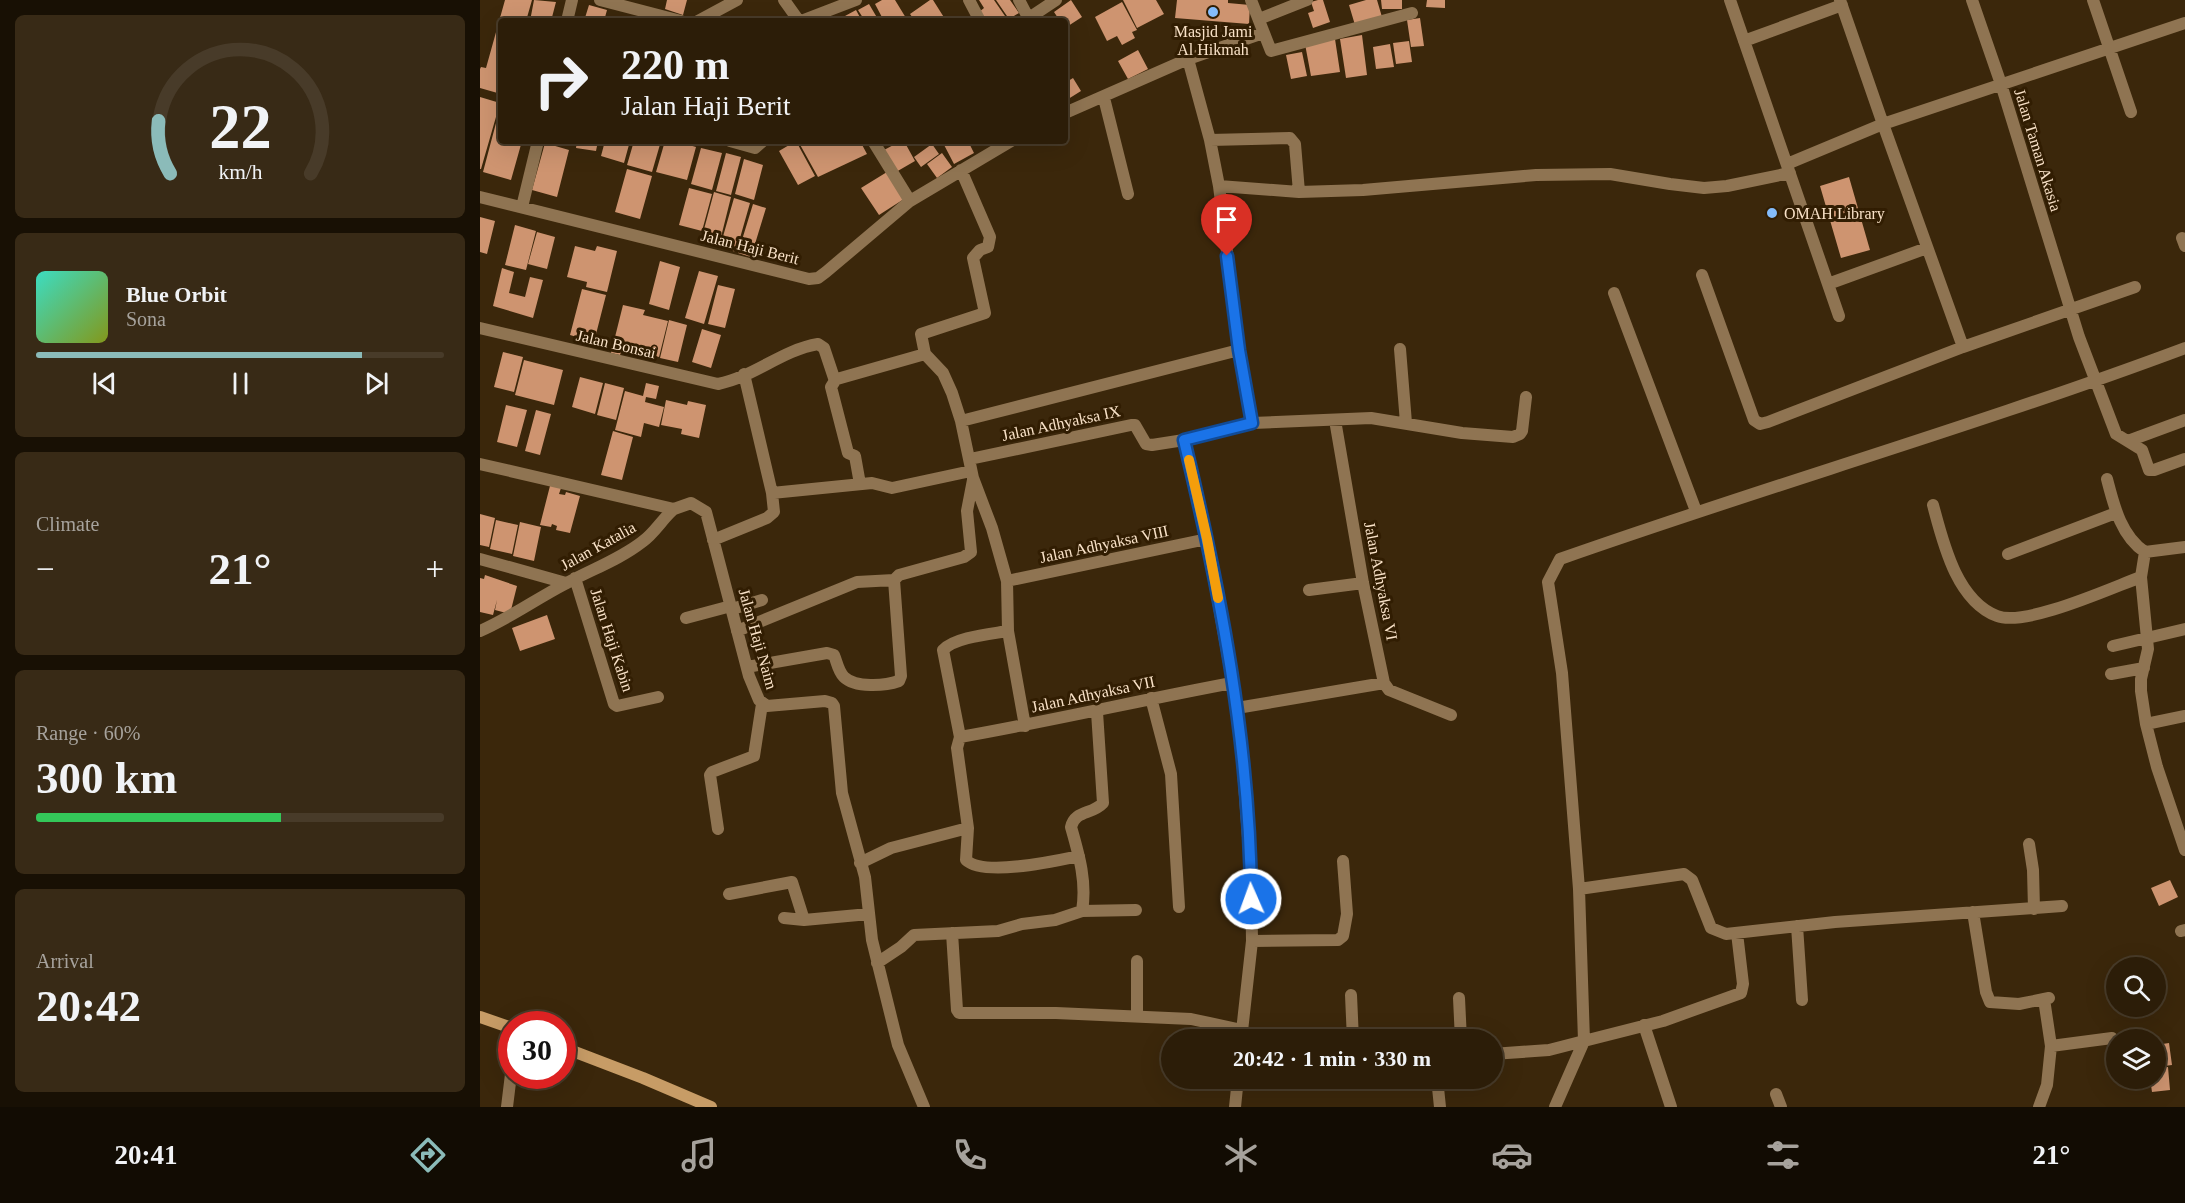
<!DOCTYPE html>
<meta charset="utf-8">
<style>
body{margin:0;font-family:Georgia,serif;background:#382a16;color:#f1f3f6;height:100vh;display:flex;flex-direction:column;font-size:22px;white-space:nowrap}
*{box-sizing:border-box;margin:0}
p{font-size:20px;color:#a6a29c}
.icon{flex:none;width:33px;height:33px;fill:none;stroke:currentColor;stroke-width:2;stroke-linecap:round;stroke-linejoin:round}
.map{position:relative;flex:1;overflow:hidden}
.drawer{display:flex;flex-direction:column;gap:15px;padding:15px;background:#181004;width:480px}
.drawer>*{flex:none}
.hud{position:absolute;left:18px;top:18px;width:570px;height:126px;border-radius:6px;box-shadow:0 6px 24px #0002,0 0 0 2px #483b29;background:#2c1d08;color:#f1f3f6;overflow:hidden}
.fabs{position:absolute;left:1626px;top:957px;display:grid;gap:12px}
.fabs a{display:grid;place-items:center;width:60px;height:60px;border-radius:50%;background:#2c1d08;box-shadow:0 6px 24px #0002,0 0 0 2px #483b29;font-size:30px}
.speed{position:absolute;left:18px;top:1011px;display:flex;gap:12px;font-size:30px;font-weight:700;text-align:center}
.speed>*{display:grid;place-content:center;width:78px;height:78px;border-radius:50%;background:#2c1d08;box-shadow:0 6px 24px #0002,0 0 0 2px #483b29;line-height:1}
.speed .limit{border:9px solid #d22;background:#fff;color:#111}
.pin{position:absolute;display:grid;place-items:center;width:51px;height:51px;color:#fff;margin:-62px -26px;border-radius:50% 50% 50% 0;rotate:-45deg;box-shadow:0 0 6px #0007}
.pin .icon{rotate:45deg}
.me{position:absolute;width:66px;margin:-33px;rotate:358deg;stroke-linejoin:round;filter:drop-shadow(0 0 4px #0008)}
.turn{display:flex;align-items:center;gap:21px;height:126px;padding:0 24px;font-size:27px}
.turn .icon{width:78px;height:78px;stroke-width:2.5}
.turn b{display:block;font-size:42px;line-height:51px}
.big{font-size:45px;font-weight:700;line-height:1.1}
.drawer .widget{flex:1;display:flex;flex-direction:column;justify-content:center;gap:9px;min-width:0;padding:0 21px;border-radius:9px;background:#382a16}
.drawer .dial{align-items:center;gap:0}
.dial svg{height:156px;overflow:visible;fill:none;stroke:#483b29;stroke-width:7;stroke-linecap:round;text-anchor:middle}
.dial text{fill:#f1f3f6;stroke:none}
.song{display:flex;align-items:center;gap:18px}
.cover{width:72px;height:72px;border-radius:9px;background:linear-gradient(135deg,hsl(170 70% 55%),hsl(70 70% 35%))}
.played{height:6px;border-radius:3px;background:linear-gradient(90deg,#8bbbb9 80%,#483b29 80%)}
.keys{display:flex;justify-content:space-around;direction:ltr}
.heat{display:flex;justify-content:space-between;align-items:center;font-size:33px;direction:ltr}
.charge{height:9px;border-radius:4px;background:linear-gradient(90deg,#34c759 60%,#483b29 0)}
.trip{position:absolute;left:681px;top:1029px;width:342px;height:60px;border-radius:30px;background:#2c1d08;box-shadow:0 6px 24px #0002,0 0 0 2px #483b29;font-weight:700;line-height:60px;text-align:center}
.tab-bar{display:flex;height:96px;justify-content:space-around;align-items:center;background:#120c03;color:#a6a29c}
.tab-bar .icon{width:42px;height:42px}
.tab-bar .current{color:#8bbbb9}
.tab-bar b{font-size:27px;color:#f1f3f6}
main{display:flex;flex:1;min-height:0}
.map>svg:first-child{display:block}
</style>
<main>
<section class="drawer">
<div class="widget dial"><svg viewBox="0 0 100 80">
<path d="M14 69A42 42 0 1 1 86 69"/>
<path d="M14 69A42 42 0 0 1 8 42" stroke="#8bbbb9"/>
<text x="50" y="56" font-size="32" font-weight="700">22</text>
<text x="50" y="72" font-size="11">km/h</text>
</svg></div>
<div class="widget">
<div class="song"><i class="cover"></i><div><b>Blue Orbit</b><p>Sona</p></div></div>
<div class="played"></div>
<div class="keys"><svg class="icon" aria-label="previous" viewBox="0 0 24 24"><path d="M18 5L8 12l10 7zM5 5v14"/></svg><svg class="icon" aria-label="pause" viewBox="0 0 24 24"><path d="M8 5v14M16 5v14"/></svg><svg class="icon" aria-label="next" viewBox="0 0 24 24"><path d="M6 5l10 7-10 7zM19 5v14"/></svg></div>
</div>
<div class="widget"><p>Climate</p>
<div class="heat"><a>−</a><b class="big">21°</b><a>+</a></div>
</div>
<div class="widget"><p>Range · 60%</p><b class="big">300 km</b><div class="charge"></div></div>
<div class="widget"><p>Arrival</p><b class="big">20:42</b></div>
</section>
<div class="map">
<svg width="1705" height="1107" viewBox="0 0 1705 1107">
<rect width="100%" height="100%" fill="#3b270b"/>
<path fill="#ce9470" d="M 25,0 L 52,0 L 46,21 L 21,21 L 21,94 L 0,88 L 0,69 L 1,67 L 6,68 Z
M 54,0 L 76,2 L 71,21 L 50,21 Z
M 187,0 L 207,0 L 203,15 L 185,9 Z
M 402,0 L 415,0 L 426,18 L 428,16 L 431,21 L 404,21 L 395,4 Z
M 450,0 L 453,0 L 465,19 L 462,21 L 435,21 L 430,14 Z
M 499,0 L 514,0 L 525,16 L 517,21 L 506,21 L 499,12 L 504,8 Z
M 516,0 L 530,0 L 539,13 L 529,19 Z
M 591,0 L 602,17 L 585,28 L 585,21 L 580,21 L 574,12 Z
M 643,0 L 676,0 L 684,14 L 657,28 Z
M 697,0 L 748,0 L 748,3 L 770,5 L 769,24 L 695,18 Z
M 838,0 L 843,0 L 850,22 L 833,28 L 828,13 L 834,11 L 831,2 Z
M 886,0 L 897,0 L 902,17 L 875,25 L 869,5 Z
M 901,0 L 922,0 L 922,9 L 902,9 Z
M 947,0 L 965,0 L 965,8 L 946,7 Z
M 642,2 L 657,30 L 652,32 L 655,38 L 642,45 L 637,36 L 627,41 L 615,17 Z
M 389,4 L 399,21 L 385,21 L 378,10 Z
M 109,5 L 127,10 L 124,21 L 104,21 Z
M 376,10 L 382,21 L 367,21 L 365,16 Z
M 940,18 L 944,46 L 931,47 L 927,20 Z
M 882,35 L 887,75 L 866,78 L 860,39 Z
M 855,39 L 860,72 L 831,76 L 825,44 Z
M 929,41 L 932,62 L 916,64 L 913,43 Z
M 910,44 L 914,67 L 896,69 L 893,47 Z
M 658,50 L 668,69 L 648,79 L 638,61 Z
M 822,52 L 827,76 L 811,79 L 806,55 Z
M 593,78 L 601,91 L 585,101 L 585,83 Z
M 0,97 L 20,103 L 1,169 L 0,169 Z
M 20,108 L 21,141 L 42,141 L 31,180 L 3,172 Z
M 97,141 L 118,141 L 116,151 L 96,148 Z
M 125,141 L 150,141 L 144,163 L 121,156 Z
M 154,141 L 181,141 L 172,172 L 147,165 Z
M 185,141 L 195,141 L 216,147 L 207,180 L 176,172 Z
M 316,141 L 335,176 L 318,185 L 299,151 Z
M 318,141 L 380,141 L 387,154 L 338,177 Z
M 421,141 L 424,141 L 435,161 L 416,172 L 404,150 Z
M 462,141 L 488,141 L 494,153 L 474,164 Z
M 65,143 L 89,150 L 77,197 L 52,190 Z
M 452,144 L 459,154 L 441,167 L 434,157 Z
M 221,148 L 242,153 L 232,190 L 211,184 Z
M 246,153 L 261,157 L 251,195 L 236,191 Z
M 462,153 L 472,167 L 457,178 L 447,164 Z
M 264,159 L 283,165 L 274,200 L 255,194 Z
M 147,169 L 172,176 L 160,219 L 135,212 Z
M 407,172 L 424,199 L 399,215 L 381,188 Z
M 1369,177 L 1390,250 L 1361,258 L 1340,186 Z
M 209,188 L 232,194 L 222,231 L 199,225 Z
M 234,192 L 251,197 L 241,237 L 223,233 Z
M 254,198 L 270,203 L 256,252 L 240,247 Z
M 273,204 L 286,208 L 271,257 L 258,253 Z
M 0,217 L 15,221 L 7,254 L 0,252 Z
M 35,225 L 56,231 L 46,270 L 25,265 Z
M 57,232 L 75,237 L 67,269 L 48,264 Z
M 95,246 L 115,251 L 117,246 L 137,251 L 127,292 L 106,287 L 107,282 L 87,277 Z
M 180,261 L 200,267 L 189,310 L 169,304 Z
M 22,268 L 34,272 L 29,293 L 45,297 L 50,277 L 63,280 L 53,318 L 13,306 Z
M 219,271 L 238,276 L 224,324 L 205,318 Z
M 238,285 L 255,289 L 245,328 L 228,324 Z
M 102,289 L 126,295 L 114,342 L 90,335 Z
M 143,305 L 165,310 L 163,315 L 188,321 L 179,357 L 155,350 L 156,342 L 155,349 L 143,346 L 140,355 L 131,353 Z
M 189,320 L 207,325 L 198,362 L 180,358 Z
M 222,329 L 241,335 L 231,368 L 212,362 Z
M 23,352 L 43,357 L 34,392 L 14,387 Z
M 44,360 L 83,370 L 74,405 L 35,395 Z
M 100,377 L 123,383 L 115,414 L 92,407 Z
M 125,383 L 144,388 L 136,420 L 117,415 Z
M 166,383 L 179,386 L 176,399 L 166,397 L 165,402 L 184,407 L 179,427 L 164,423 L 161,437 L 135,430 L 145,391 L 163,396 Z
M 186,400 L 207,405 L 208,401 L 226,405 L 219,438 L 201,434 L 202,429 L 181,425 Z
M 26,405 L 47,410 L 37,447 L 17,442 Z
M 56,410 L 71,414 L 60,455 L 45,451 Z
M 133,431 L 153,437 L 142,480 L 121,475 Z
M 71,482 L 82,485 L 79,494 L 85,495 L 86,492 L 100,496 L 90,533 L 76,530 L 77,526 L 72,524 L 71,527 L 60,525 Z
M 0,514 L 15,518 L 9,547 L 0,545 Z
M 16,520 L 38,525 L 32,554 L 10,549 Z
M 40,522 L 61,527 L 54,561 L 33,556 Z
M 5,575 L 37,586 L 30,614 L 15,610 L 17,600 L 13,615 L 0,612 L 0,578 L 4,579 Z
M 67,615 L 75,639 L 40,651 L 32,628 Z
M 1690,880 L 1698,897 L 1679,906 L 1671,888 Z
M 1689,1043 L 1692,1065 L 1676,1067 L 1676,1045 Z
M 1688,1067 L 1690,1090 L 1672,1092 L 1670,1078 L 1676,1078 L 1676,1068 Z"/>
<g fill="none" stroke-linecap="round" stroke-linejoin="round">
<path stroke="#8f7452" stroke-width="12" d="M 120,0 L 201,21
M 304,0 L 319,21
M 489,0 L 500,21
M 539,0 L 550,21
M 771,0 L 791,51 L 932,13
M 1250,0 L 1359,316
M 1360,0 L 1403,124 L 1483,347
M 1492,0 L 1521,84 L 1599,337 L 1636,434 L 1662,450 L 1669,470 L 1674,470 L 1705,459
M 1613,0 L 1651,112
M 549,18 L 576,0
M 779,19 L 827,0
M 87,21 L 92,0
M 218,21 L 257,0
M 321,21 L 376,0
M 1264,41 L 1362,5
M 708,59 L 730,140 L 739,186 L 759,350 L 772,423
M 624,98 L 648,194
M 585,113 L 708,59 L 783,33
M 730,140 L 810,138 L 815,144 L 819,192
M 250,141 L 275,148 L 283,141
M 393,141 L 430,201
M 1307,164 L 1403,124 L 1705,23
M 481,170 L 510,237 L 508,247 L 500,250 L 493,258 L 505,313 L 441,334 L 445,354 L 463,373 L 472,393 L 481,421 L 493,478 L 512,528 L 527,581 L 528,631 L 545,726
M 739,186 L 819,192 L 883,190 L 1056,175 L 1130,174 L 1190,184 L 1224,188 L 1247,186 L 1310,173
M 0,197 L 329,279 L 338,278 L 346,272 L 430,201 L 531,141
M 42,207 L 58,141
M 1702,238 L 1705,246
M 1222,275 L 1274,420 L 1280,424 L 1288,422 L 1483,347 L 1655,287
M 1348,284 L 1447,248
M 1134,293 L 1216,511
M 0,328 L 238,384 C 274,377 302,350 338,344 L 344,348 L 354,378 L 357,379 L 445,354
M 920,349 L 926,423
M 356,379 L 351,387 L 368,453 L 375,456 L 380,484
M 481,421 L 759,350
M 704,440 L 727,539 L 757,708 L 762,756 L 771,878 L 772,941 L 761,1040
M 1648,441 L 1705,420
M 490,459 L 651,425 L 655,425 L 666,444 L 672,445 L 704,440 L 772,423 L 891,418 L 982,433 L 1033,437 L 1040,434 L 1042,431 L 1046,397
M 0,464 L 194,509 L 211,503 L 226,512 L 269,676 L 279,700 L 287,706 L 345,701 L 352,703 L 354,706 L 362,793 L 385,877 L 392,940 L 418,1045 L 444,1107
M 1627,479 C 1634,506 1641,536 1665,552
M 292,493 L 392,483 L 412,488 L 491,471
M 1453,505 C 1463,542 1476,600 1517,616 C 1546,627 1631,588 1661,577
M 233,540 L 287,518 L 294,512 L 292,493 L 264,374
M 1665,552 L 1661,577 L 1668,649 L 1661,679 L 1661,691 L 1666,724 L 1677,767 L 1705,850
M 1665,552 L 1705,547
M 1528,554 L 1636,513
M 0,559 L 86,583
M 95,578 L 134,704 L 137,706 L 178,697
M 527,581 L 727,539
M 829,590 L 883,583
M 252,609 L 282,600
M 206,618 L 251,606
M 0,631 C 30,618 56,599 85,584 C 110,570 139,560 162,542 C 175,533 182,519 194,509
M 257,631 L 377,582 L 414,580
M 528,631 C 511,634 475,637 463,650 L 480,737 L 477,748 L 488,828 L 486,860 C 504,877 575,861 599,856
M 1633,646 L 1705,629
M 267,667 L 347,653 L 354,655 C 357,662 358,671 364,677 C 375,688 405,686 419,681 L 421,676 L 414,580 L 419,575 L 484,557 L 491,552 L 487,511 L 493,480
M 1631,674 L 1664,668
M 904,683 L 909,690 L 971,715
M 671,698 L 691,774 L 699,907
M 757,708 L 904,683 L 883,583 L 855,420
M 1666,724 L 1705,716
M 480,737 C 571,721 661,700 752,683
M 238,829 L 230,775 L 232,772 L 274,756 L 282,704
M 1549,844 L 1553,870 L 1554,909
M 380,863 L 411,848 L 488,828
M 1099,889 L 1082,673 L 1068,582 L 1080,559 C 1287,486 1499,425 1705,348
M 249,894 L 312,882 L 324,920
M 602,911 C 607,882 599,855 591,827 C 595,810 612,815 623,803 L 617,712
M 1493,912 L 1506,992 L 1510,1002 L 1539,1004 L 1564,999
M 304,918 L 324,920 L 389,914
M 1317,926 L 1322,1000
M 1701,931 L 1705,930
M 472,933 L 477,1010 L 479,1013 L 576,1013 L 711,1019 L 762,1030
M 772,941 L 858,940 L 863,936 L 867,914 L 863,861
M 657,961 L 657,1017
M 397,963 L 421,947 L 434,935 L 518,931 L 542,924 L 575,920 L 602,911 L 656,910
M 871,995 L 873,1040
M 979,998 L 981,1040
M 1164,1025 L 1191,1107
M 1571,1046 L 1632,1038
M 1012,1054 L 1069,1050 L 1104,1041 L 1099,889 L 1204,874 L 1212,880 L 1231,928 L 1246,934 L 1355,922 L 1582,906
M 957,1078 L 960,1107
M 1296,1094 L 1301,1107
M 27,1107 L 32,1066
M 755,1107 L 758,1078
M 1075,1107 L 1104,1041 L 1183,1021 L 1261,993 L 1263,984 L 1257,933
M 1559,1107 L 1567,1085 L 1571,1046 L 1564,999 L 1569,998"/>
<path stroke="#c79c66" stroke-width="12" d="M 0,1017 L 32,1028
M 82,1047 L 163,1078 L 231,1107"/>
</g>
<g fill="none" stroke-linecap="round" stroke-linejoin="round">
<defs>
<path id="route" d="M 747,256 L 759,350 L 772,423 L 704,440 C 740,590 770,744 771,899"/>
</defs>
<use href="#route" stroke="#114b97" stroke-width="15"/>
<use href="#route" stroke="#1a73e8" stroke-width="10"/>
<path stroke="#f59e0b" stroke-width="10" d="M 709,460 L 727,539 L 738,598"/>
</g>
<g fill="#84bcfb" stroke="#311d02" stroke-width="2">
<circle cx="733" cy="12" r="6"/>
<circle cx="1292" cy="213" r="6"/>
</g>
<g text-anchor="middle" dominant-baseline="central" stroke-width="6" stroke-linejoin="round" paint-order="stroke">
<g font-size="16" fill="#f9e2c8" stroke="#311d02">
<text x="733" y="31">Masjid Jami<tspan x="733" dy="18">Al Hikmah</tspan></text>
<text x="1304" y="213" text-anchor="start">OMAH Library</text>
</g>
<g font-size="16" fill="#f9e2c8" stroke="#311d02">
<text transform="translate(1558 150) rotate(73)">Jalan Taman Akasia</text>
<text transform="translate(270 247) rotate(14)">Jalan Haji Berit</text>
<text transform="translate(136 344) rotate(13)">Jalan Bonsai</text>
<text transform="translate(581 423) rotate(-12)">Jalan Adhyaksa IX</text>
<text transform="translate(624 544) rotate(-12)">Jalan Adhyaksa VIII</text>
<text transform="translate(118 546) rotate(-29)">Jalan Katalia</text>
<text transform="translate(901 581) rotate(79)">Jalan Adhyaksa VI</text>
<text transform="translate(278 639) rotate(74)">Jalan Haji Naim</text>
<text transform="translate(132 640) rotate(72)">Jalan Haji Kabin</text>
<text transform="translate(613 694) rotate(-12)">Jalan Adhyaksa VII</text>
</g>
</g>
</svg>
<div class="fabs">
<a><svg class="icon" aria-label="search" viewBox="0 0 24 24"><circle cx="10" cy="10" r="6"/><path d="M15 15l6 6"/></svg></a>
<a><svg class="icon" aria-label="layers" viewBox="0 0 24 24"><path d="M12 4l9 5-9 5-9-5zM3 14l9 5 9-5"/></svg></a>
</div>
<div class="speed"><div class="limit">30</div></div>
<div class="pin" style="left:747px;top:256px;background:#d93025"><svg class="icon" aria-label="arrive" viewBox="0 0 24 24"><path d="M6 21V4h12l-3 4 3 4H6"/></svg></div>
<svg class="me" style="left:771px;top:899px" viewBox="-20 -20 40 40"><circle r="17" fill="#1a73e8" stroke="#fff" stroke-width="3"/><path d="M0-11L8 9 0 5-8 9z" fill="#fff"/></svg>
<div class="trip">20:42 · 1 min · 330 m</div>
<div class="hud">
<div class="turn"><svg class="icon" aria-label="right" viewBox="0 0 24 24"><path d="M7 20v-9h11M14 6l5 5-5 5"/></svg><div><b>220 m</b>Jalan Haji Berit</div></div>
</div>
</div>
</main>
<nav class="tab-bar">
<b>20:41</b>
<svg class="icon current" aria-label="directions" viewBox="0 0 24 24"><path d="M12 3l9 9-9 9-9-9zM9 14v-3h6M13 9l2 2-2 2"/></svg>
<svg class="icon" aria-label="music" viewBox="0 0 24 24"><path d="M9 18V5l10-2v13"/><circle cx="6" cy="18" r="3"/><circle cx="16" cy="16" r="3"/></svg>
<svg class="icon" aria-label="phone" viewBox="0 0 24 24"><path d="M5 4h4l2 5-3 2q2 4 5 5l2-3 5 2v4C11 20 4 13 5 4z"/></svg>
<svg class="icon" aria-label="climate" viewBox="0 0 24 24"><path d="M12 3v18M4 7l16 10M4 17L20 7"/></svg>
<svg class="icon" aria-label="car" viewBox="0 0 24 24"><path d="M5 17H2v-5l4-1 3-4h7l3 4 3 1v5h-3M9 17h6M6 11h13"/><circle cx="7" cy="17" r="2"/><circle cx="17" cy="17" r="2"/></svg>
<svg class="icon" aria-label="filters" viewBox="0 0 24 24"><path d="M4 7h16M4 17h16"/><circle cx="9" cy="7" r="2"/><circle cx="15" cy="17" r="2"/></svg>
<b>21°</b>
</nav>
